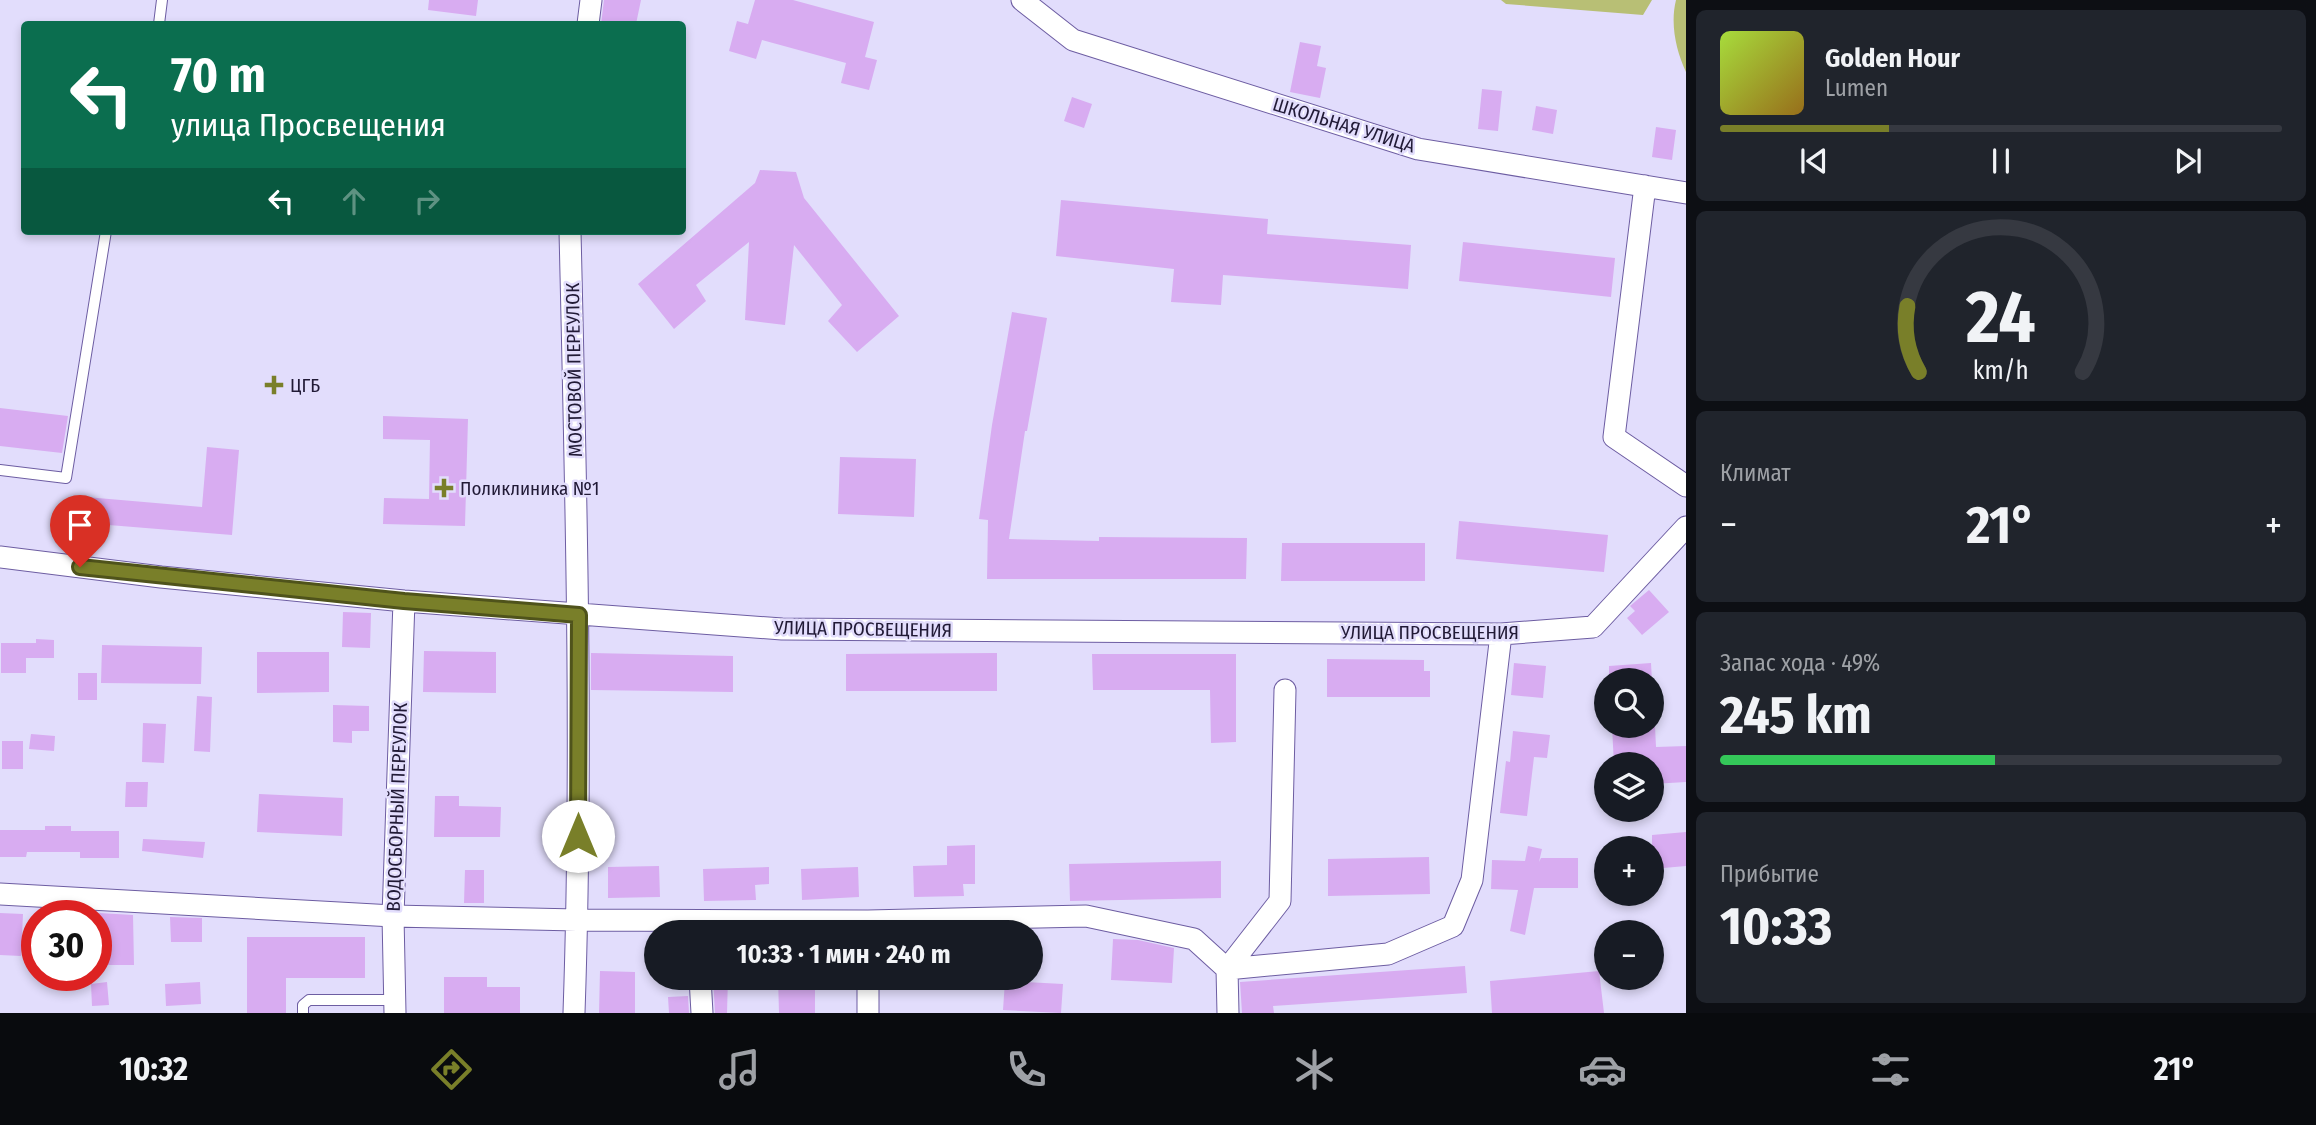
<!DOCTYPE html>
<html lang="ru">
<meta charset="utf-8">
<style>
body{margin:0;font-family:"Fira Sans Condensed",sans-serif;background:#20242c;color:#f1f3f6;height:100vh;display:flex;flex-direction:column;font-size:26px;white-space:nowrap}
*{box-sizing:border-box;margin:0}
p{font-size:23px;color:#9ea1a6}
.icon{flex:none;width:38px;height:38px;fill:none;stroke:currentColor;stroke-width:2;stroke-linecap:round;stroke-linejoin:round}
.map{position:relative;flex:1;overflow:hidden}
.sheet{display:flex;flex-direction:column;gap:10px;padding:10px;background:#0d0f14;width:630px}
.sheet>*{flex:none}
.hud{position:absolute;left:21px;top:21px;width:665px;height:214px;border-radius:7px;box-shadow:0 4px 10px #0003;background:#0b6e4f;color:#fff;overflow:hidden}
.tools{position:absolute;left:1594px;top:668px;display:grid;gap:14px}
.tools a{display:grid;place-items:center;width:70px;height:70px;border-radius:50%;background:#171b24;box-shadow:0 4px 10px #0003;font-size:35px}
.speed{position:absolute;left:21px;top:900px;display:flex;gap:14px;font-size:35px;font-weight:700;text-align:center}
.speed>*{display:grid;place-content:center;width:91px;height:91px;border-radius:50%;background:#171b24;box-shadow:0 4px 10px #0003;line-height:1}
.speed .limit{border:10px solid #d22;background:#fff;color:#111}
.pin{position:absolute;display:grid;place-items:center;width:60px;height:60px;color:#fff;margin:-72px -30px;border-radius:50% 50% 50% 0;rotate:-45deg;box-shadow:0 0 7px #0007}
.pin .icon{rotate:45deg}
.me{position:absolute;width:77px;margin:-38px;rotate:0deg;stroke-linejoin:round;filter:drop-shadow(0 0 5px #0008)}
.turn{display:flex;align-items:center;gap:24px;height:147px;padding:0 35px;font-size:32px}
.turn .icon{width:91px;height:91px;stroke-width:2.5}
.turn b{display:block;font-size:49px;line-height:60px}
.lanes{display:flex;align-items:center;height:66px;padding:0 35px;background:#0003;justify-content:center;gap:35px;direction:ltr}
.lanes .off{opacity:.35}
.big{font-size:52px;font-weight:700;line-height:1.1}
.sheet .widget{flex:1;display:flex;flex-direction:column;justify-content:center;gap:10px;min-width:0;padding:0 24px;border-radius:10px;background:#20242c}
.sheet .dial{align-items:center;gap:0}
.dial svg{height:182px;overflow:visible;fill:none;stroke:#363941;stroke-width:7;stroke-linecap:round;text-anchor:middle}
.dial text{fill:#f1f3f6;stroke:none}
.song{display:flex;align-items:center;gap:21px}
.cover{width:84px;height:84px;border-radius:10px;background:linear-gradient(135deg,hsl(80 70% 55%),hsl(40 70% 35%))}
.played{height:7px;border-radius:4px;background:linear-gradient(90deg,#797f29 30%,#363941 30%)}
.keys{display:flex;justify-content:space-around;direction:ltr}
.heat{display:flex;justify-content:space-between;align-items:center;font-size:38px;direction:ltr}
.charge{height:10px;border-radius:5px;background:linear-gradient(90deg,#34c759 49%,#363941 0)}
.trip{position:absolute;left:644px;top:920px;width:399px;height:70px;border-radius:35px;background:#171b24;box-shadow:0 4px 10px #0003;font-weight:700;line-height:70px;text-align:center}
.dock{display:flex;height:112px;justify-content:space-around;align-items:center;background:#090b0e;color:#9ea1a6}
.dock .icon{width:49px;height:49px}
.dock .selected{color:#797f29}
.dock b{font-size:32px;color:#f1f3f6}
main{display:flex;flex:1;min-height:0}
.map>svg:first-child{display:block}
</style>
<main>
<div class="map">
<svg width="1686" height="1013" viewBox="0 0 1686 1013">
<rect width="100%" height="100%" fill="#e2ddfc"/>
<path fill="#b8bf75" d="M 1501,0 L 1652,0 L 1643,15 L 1506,4 Z
M 1676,0 L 1686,0 L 1686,72 C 1676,50 1670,24 1676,0 Z"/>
<path fill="#d8acf1" d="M 429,0 L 478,0 L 476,16 L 428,10 Z
M 604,0 L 641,0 L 636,24 L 601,24 Z
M 755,0 L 793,0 L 874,22 L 865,57 L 877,60 L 869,90 L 841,83 L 846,63 L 762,40 L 756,59 L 729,51 L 737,21 L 748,24 Z
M 1300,42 L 1321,46 L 1317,66 L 1326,68 L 1320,98 L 1290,92 Z
M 1482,89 L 1502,91 L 1498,131 L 1478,129 Z
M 1072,97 L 1092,104 L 1084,128 L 1064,121 Z
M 1536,106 L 1557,110 L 1553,134 L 1532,130 Z
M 1656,127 L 1676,130 L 1672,160 L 1652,157 Z
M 760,170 L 796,172 L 804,198 L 899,316 L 857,352 L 828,321 L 842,305 L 794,245 L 785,325 L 745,320 L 749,242 L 696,285 L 706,301 L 674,329 L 638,284 L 755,183 Z
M 1061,200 L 1268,219 L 1267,234 L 1411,245 L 1408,289 L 1223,275 L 1221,305 L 1171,302 L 1174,269 L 1056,256 Z
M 1463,242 L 1615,258 L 1611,297 L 1459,281 Z
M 1012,312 L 1047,318 L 1027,431 L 1025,431 L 1009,539 L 1099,541 L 1099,537 L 1247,538 L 1246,579 L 987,579 L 988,520 L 979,519 L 992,425 Z
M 0,408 L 68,416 L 62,453 L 0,446 Z
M 383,416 L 468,419 L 465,526 L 383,524 L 384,498 L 429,499 L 430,440 L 383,439 Z
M 207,447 L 239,450 L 232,535 L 84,523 L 86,497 L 202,507 Z
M 840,457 L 916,459 L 914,517 L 838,514 Z
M 1459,521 L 1608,535 L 1604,572 L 1456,559 Z
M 1282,543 L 1425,543 L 1425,581 L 1281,581 Z
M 1649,590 L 1669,612 L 1642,635 L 1627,618 L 1635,611 L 1630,606 Z
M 343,612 L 371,613 L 370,648 L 342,647 Z
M 36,639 L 54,640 L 54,658 L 26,658 L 26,673 L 1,673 L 1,643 L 36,643 Z
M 102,645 L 202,647 L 201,684 L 101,683 Z
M 424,651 L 496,652 L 496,693 L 423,692 Z
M 257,652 L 329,652 L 329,692 L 257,693 Z
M 591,653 L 733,656 L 733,692 L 591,690 Z
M 997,653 L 997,691 L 846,691 L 846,654 Z
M 1092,654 L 1236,654 L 1236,742 L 1211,743 L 1210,690 L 1093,690 Z
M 1327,659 L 1424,660 L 1424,671 L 1430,671 L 1430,697 L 1327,697 Z
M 1514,663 L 1546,666 L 1543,698 L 1511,695 Z
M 1651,663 L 1652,681 L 1609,681 L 1609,666 Z
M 78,673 L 97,673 L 97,700 L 78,700 Z
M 197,696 L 212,697 L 210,752 L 194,751 Z
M 333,705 L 369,706 L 369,731 L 352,731 L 352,743 L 333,742 Z
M 143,723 L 166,724 L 164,763 L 142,762 Z
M 1612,726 L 1655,726 L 1656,747 L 1686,746 L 1686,782 L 1652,784 L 1652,765 L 1614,765 Z
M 1513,731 L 1550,735 L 1547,758 L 1534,757 L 1527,816 L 1500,813 L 1506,761 L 1510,762 Z
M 31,734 L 55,736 L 54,751 L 29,749 Z
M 2,741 L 23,741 L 23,769 L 2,769 Z
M 126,782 L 148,782 L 147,807 L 125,807 Z
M 259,794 L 343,798 L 342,836 L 257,832 Z
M 435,796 L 459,796 L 459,806 L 501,807 L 500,837 L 434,837 Z
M 45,826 L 71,826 L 71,831 L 119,831 L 119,858 L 80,858 L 80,852 L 27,852 L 26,857 L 0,857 L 0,830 L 45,830 Z
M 1686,832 L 1686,866 L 1652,869 L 1652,835 Z
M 143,839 L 205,842 L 203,858 L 142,851 Z
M 975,845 L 975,884 L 963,884 L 964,896 L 914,897 L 913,866 L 947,865 L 947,846 Z
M 1528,846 L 1542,849 L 1539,862 L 1541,858 L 1578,858 L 1578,888 L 1534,888 L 1525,935 L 1510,931 L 1518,890 L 1491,889 L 1492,860 L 1525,861 Z
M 1429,857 L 1430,894 L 1328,896 L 1328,859 Z
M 1221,861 L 1221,898 L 1070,901 L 1069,864 Z
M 659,866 L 660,897 L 608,898 L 608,867 Z
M 769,867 L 769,884 L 755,885 L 756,900 L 704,901 L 703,869 Z
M 858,867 L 859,897 L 802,900 L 801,869 Z
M 465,870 L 484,870 L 484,903 L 464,903 Z
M 0,913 L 23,914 L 21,956 L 0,955 Z
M 99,913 L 133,915 L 134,965 L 108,965 L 108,938 L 99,938 Z
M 170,917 L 202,918 L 202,942 L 171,942 Z
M 247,937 L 365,937 L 365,978 L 286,978 L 286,1013 L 247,1013 Z
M 1113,939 L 1138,940 L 1174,948 L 1172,983 L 1111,980 Z
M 1465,966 L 1467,993 L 1273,1006 L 1274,1013 L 1242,1013 L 1240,982 Z
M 600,971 L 635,972 L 635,1013 L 599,1013 Z
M 1599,971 L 1604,1013 L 1492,1013 L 1490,981 Z
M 444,977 L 487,977 L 487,987 L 520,987 L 520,1013 L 444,1013 Z
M 713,978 L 728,978 L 727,1013 L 715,1013 Z
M 778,978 L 815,978 L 815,1013 L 779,1013 Z
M 1005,981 L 1063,984 L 1061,1013 L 1003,1010 Z
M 107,982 L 109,1005 L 92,1006 L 91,984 Z
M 200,982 L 201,1004 L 166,1006 L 165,984 Z
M 688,996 L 689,1013 L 669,1013 L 668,997 Z"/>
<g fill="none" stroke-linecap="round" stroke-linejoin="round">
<defs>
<path id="service" d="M 159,24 L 162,0
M 0,470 L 66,478 L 106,231
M 303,1013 L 303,1005 L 309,1000 L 395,1000"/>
<path id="minor" d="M 1022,0 L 1073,40 L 1418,149 L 1686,193
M 588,24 L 591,0
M 1645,186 L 1614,437 L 1686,486
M 570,231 C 576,492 583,752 574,1013
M 0,557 L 161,577 L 404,601 L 782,629 L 1501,634 L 1593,627 L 1686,527
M 0,894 L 393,916 L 577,920 L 868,921 L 1086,916 L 1194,939 L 1227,969 L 1388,954 L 1453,926 L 1472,880 L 1501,634
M 700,978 L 702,1013
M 395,1013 L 393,916 L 404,601
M 868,1013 L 868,978
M 1228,1013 L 1227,969 L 1280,901 L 1285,690"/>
</defs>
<use href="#service" stroke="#6d5da2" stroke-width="12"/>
<use href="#minor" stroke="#6d5da2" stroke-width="23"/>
<use href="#service" stroke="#fff" stroke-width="10"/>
<use href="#minor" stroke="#fff" stroke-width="21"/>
</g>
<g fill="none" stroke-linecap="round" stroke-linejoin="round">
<defs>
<path id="route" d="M 80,567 L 404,601 L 579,615 L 578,836"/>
</defs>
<use href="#route" stroke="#4f531b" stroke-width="18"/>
<use href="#route" stroke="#797f29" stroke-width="12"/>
</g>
<g fill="#797f29" stroke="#e2ddfc" stroke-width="2.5">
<path d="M270.5 374.5h7v7h7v7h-7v7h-7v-7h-7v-7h7z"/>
<path d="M440.5 477.5h7v7h7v7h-7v7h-7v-7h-7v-7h7z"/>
</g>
<g text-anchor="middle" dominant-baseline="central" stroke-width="5" stroke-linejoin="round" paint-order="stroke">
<g font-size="19" fill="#211a36" stroke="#e2ddfc">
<text transform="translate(1344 125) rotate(17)">ШКОЛЬНАЯ УЛИЦА</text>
<text transform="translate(574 370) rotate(-91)">МОСТОВОЙ ПЕРЕУЛОК</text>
<text transform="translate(863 629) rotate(1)">УЛИЦА ПРОСВЕЩЕНИЯ</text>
<text x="1430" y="632">УЛИЦА ПРОСВЕЩЕНИЯ</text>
<text transform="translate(397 807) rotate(-88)">ВОДОСБОРНЫЙ ПЕРЕУЛОК</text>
</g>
<g font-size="19" fill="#211a36" stroke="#e2ddfc" text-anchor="start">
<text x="290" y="385">ЦГБ</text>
<text x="460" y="488">Поликлиника №1</text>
</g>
</g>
</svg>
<div class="tools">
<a><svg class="icon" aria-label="search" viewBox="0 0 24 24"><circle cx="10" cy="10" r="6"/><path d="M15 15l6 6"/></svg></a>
<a><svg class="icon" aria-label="layers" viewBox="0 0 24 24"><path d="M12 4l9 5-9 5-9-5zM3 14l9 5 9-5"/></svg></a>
<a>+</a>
<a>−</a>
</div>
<div class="speed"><div class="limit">30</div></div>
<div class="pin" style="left:80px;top:567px;background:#d93025"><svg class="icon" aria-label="arrive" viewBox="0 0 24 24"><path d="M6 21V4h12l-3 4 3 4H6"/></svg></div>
<svg class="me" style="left:578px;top:836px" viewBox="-20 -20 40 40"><circle r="19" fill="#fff"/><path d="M0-13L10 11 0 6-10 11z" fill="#797f29"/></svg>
<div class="trip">10:33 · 1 мин · 240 m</div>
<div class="hud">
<div class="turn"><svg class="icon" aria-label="left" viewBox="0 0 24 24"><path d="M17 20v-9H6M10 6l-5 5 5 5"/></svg><div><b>70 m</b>улица Просвещения</div></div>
<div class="lanes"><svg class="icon" aria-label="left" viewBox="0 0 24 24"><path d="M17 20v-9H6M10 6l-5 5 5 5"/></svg><svg class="icon off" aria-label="ahead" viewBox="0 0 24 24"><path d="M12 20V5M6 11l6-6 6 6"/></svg><svg class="icon off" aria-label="right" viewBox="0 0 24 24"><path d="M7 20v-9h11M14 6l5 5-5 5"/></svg></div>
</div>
</div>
<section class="sheet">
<div class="widget">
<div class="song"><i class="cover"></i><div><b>Golden Hour</b><p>Lumen</p></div></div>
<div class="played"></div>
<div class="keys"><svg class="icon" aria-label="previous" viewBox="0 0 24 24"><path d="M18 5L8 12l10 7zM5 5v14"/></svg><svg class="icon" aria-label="pause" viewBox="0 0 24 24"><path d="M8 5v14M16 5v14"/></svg><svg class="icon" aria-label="next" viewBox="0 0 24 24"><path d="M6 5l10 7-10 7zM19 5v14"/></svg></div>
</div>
<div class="widget dial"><svg viewBox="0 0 100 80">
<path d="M14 69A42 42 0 1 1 86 69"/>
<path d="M14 69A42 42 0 0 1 9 40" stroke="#797f29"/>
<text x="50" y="56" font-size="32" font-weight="700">24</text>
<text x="50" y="72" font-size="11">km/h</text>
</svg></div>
<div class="widget"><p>Климат</p>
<div class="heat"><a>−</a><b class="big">21°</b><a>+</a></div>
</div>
<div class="widget"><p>Запас хода · 49%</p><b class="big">245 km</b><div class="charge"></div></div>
<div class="widget"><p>Прибытие</p><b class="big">10:33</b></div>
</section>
</main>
<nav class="dock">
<b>10:32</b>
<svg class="icon selected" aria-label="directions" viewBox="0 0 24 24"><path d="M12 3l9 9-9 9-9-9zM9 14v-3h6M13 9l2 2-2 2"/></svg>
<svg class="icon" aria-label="music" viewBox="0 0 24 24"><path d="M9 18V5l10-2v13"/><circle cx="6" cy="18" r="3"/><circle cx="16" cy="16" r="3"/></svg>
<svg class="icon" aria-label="phone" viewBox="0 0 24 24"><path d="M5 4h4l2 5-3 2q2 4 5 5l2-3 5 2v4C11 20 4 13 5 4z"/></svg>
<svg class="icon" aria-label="climate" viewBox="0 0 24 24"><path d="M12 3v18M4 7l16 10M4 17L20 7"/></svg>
<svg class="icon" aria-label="car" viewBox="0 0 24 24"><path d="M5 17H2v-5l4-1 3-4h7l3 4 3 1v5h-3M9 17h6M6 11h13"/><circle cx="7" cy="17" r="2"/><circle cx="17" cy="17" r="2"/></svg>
<svg class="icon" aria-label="filters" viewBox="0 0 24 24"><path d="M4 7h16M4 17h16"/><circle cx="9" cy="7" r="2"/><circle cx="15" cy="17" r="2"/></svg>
<b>21°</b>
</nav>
